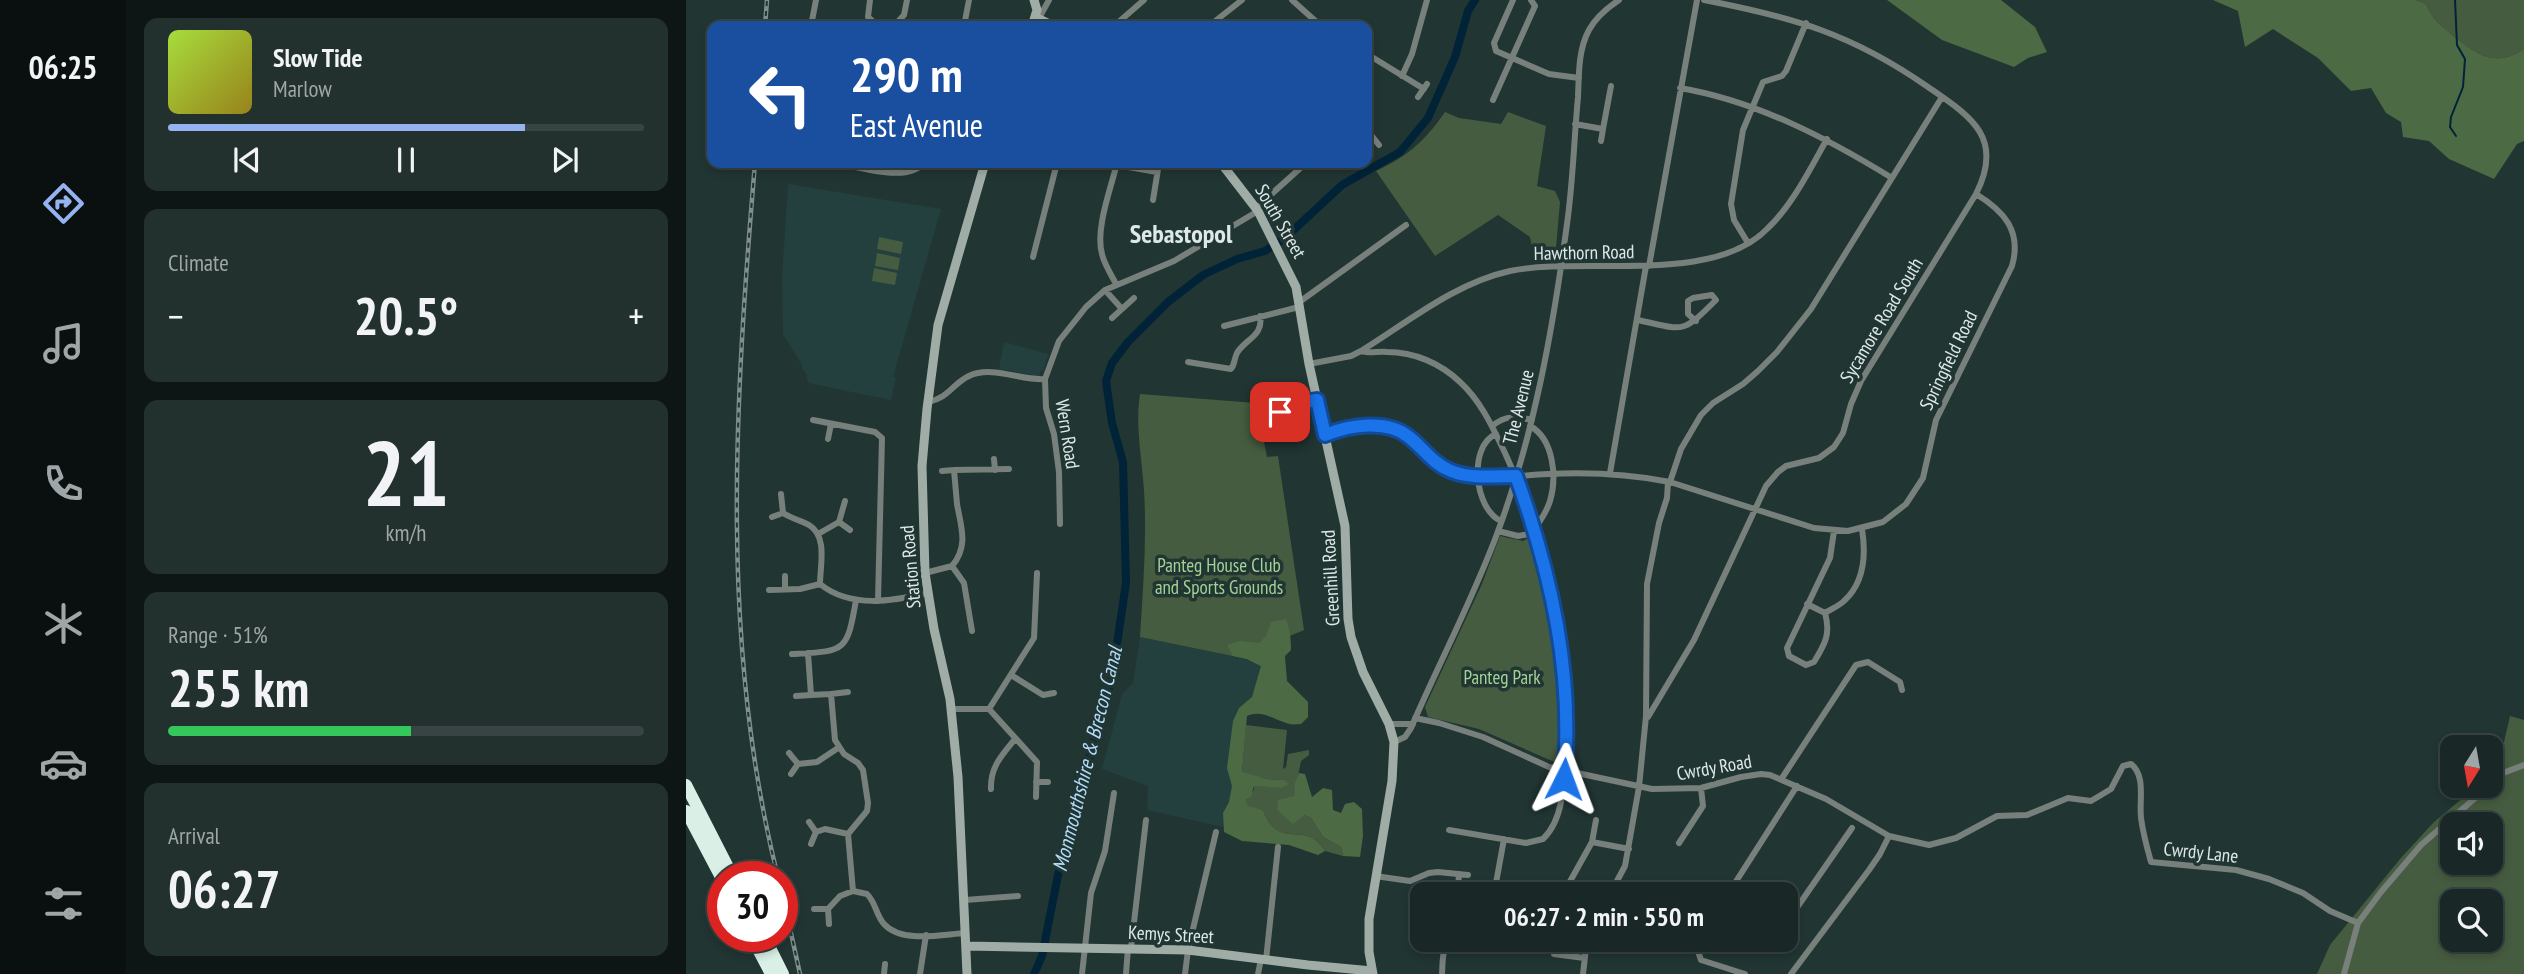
<!DOCTYPE html>
<meta charset="utf-8">
<style>
body{margin:0;font-family:"PT Sans Narrow",sans-serif;background:#22302e;color:#f1f3f6;height:100vh;display:flex;flex-direction:column;font-size:26px;white-space:nowrap}
*{box-sizing:border-box;margin:0}
p{font-size:23px;color:#9fa6a7}
.icon{flex:none;width:38px;height:38px;fill:none;stroke:currentColor;stroke-width:2;stroke-linecap:round;stroke-linejoin:round}
.map{position:relative;flex:1;overflow:hidden}
.drawer{display:flex;flex-direction:column;gap:18px;padding:18px;background:#0e1615;width:560px}
.drawer>*{flex:none}
.hud{position:absolute;left:21px;top:21px;width:665px;height:147px;border-radius:14px;box-shadow:0 4px 10px #0003,0 0 0 2px #374443;background:#1a4fa0;color:#fff;overflow:hidden}
.needle{width:46px;rotate:191deg}
.tools{position:absolute;left:1754px;top:735px;display:grid;gap:14px}
.tools a{display:grid;place-items:center;width:63px;height:63px;border-radius:14px;background:#192826;box-shadow:0 4px 10px #0003,0 0 0 2px #374443;font-size:35px}
.speed{position:absolute;left:21px;top:861px;display:flex;gap:14px;font-size:35px;font-weight:700;text-align:center}
.speed>*{display:grid;place-content:center;width:91px;height:91px;border-radius:50%;background:#192826;box-shadow:0 4px 10px #0003,0 0 0 2px #374443;line-height:1}
.speed .limit{border:10px solid #d22;background:#fff;color:#111}
.pin{position:absolute;display:grid;place-items:center;width:60px;height:60px;color:#fff;margin:-30px;border-radius:14px;box-shadow:0 4px 10px #0006}
.me{position:absolute;width:77px;margin:-38px;rotate:3deg;stroke-linejoin:round;filter:drop-shadow(0 0 5px #0008)}
.turn{display:flex;align-items:center;gap:24px;height:147px;padding:0 28px;font-size:32px}
.turn .icon{width:91px;height:91px;stroke-width:2.5}
.turn b{display:block;font-size:49px;line-height:60px}
.big{font-size:52px;font-weight:700;line-height:1.1}
.drawer .tile{flex:1;display:flex;flex-direction:column;justify-content:center;gap:10px;min-width:0;padding:0 24px;border-radius:14px;background:#22302e}
.drawer .dial{align-items:center;gap:0}
.dial b{font-size:91px;line-height:1}
.song{display:flex;align-items:center;gap:21px}
.cover{width:84px;height:84px;border-radius:10px;background:linear-gradient(135deg,hsl(80 70% 55%),hsl(50 70% 35%))}
.played{height:7px;border-radius:4px;background:linear-gradient(90deg,#95b2f1 75%,#374443 75%)}
.keys{display:flex;justify-content:space-around;direction:ltr}
.heat{display:flex;justify-content:space-between;align-items:center;font-size:38px;direction:ltr}
.charge{height:10px;border-radius:5px;background:linear-gradient(90deg,#34c759 51%,#374443 0)}
.trip{position:absolute;left:724px;top:882px;width:388px;height:70px;border-radius:14px;background:#192826;box-shadow:0 4px 10px #0003,0 0 0 2px #374443;font-weight:700;line-height:70px;text-align:center}
main{display:flex;flex:1;min-height:0}
.dock{display:flex;flex-direction:column;width:126px;justify-content:space-around;align-items:center;background:#0a100f;color:#9fa6a7}
.dock .icon{width:49px;height:49px}
.dock .selected{color:#95b2f1}
.dock b{font-size:32px;color:#f1f3f6}
.map>svg:first-child{display:block}
</style>
<main>
<nav class="dock">
<b>06:25</b>
<svg class="icon selected" aria-label="directions" viewBox="0 0 24 24"><path d="M12 3l9 9-9 9-9-9zM9 14v-3h6M13 9l2 2-2 2"/></svg>
<svg class="icon" aria-label="music" viewBox="0 0 24 24"><path d="M9 18V5l10-2v13"/><circle cx="6" cy="18" r="3"/><circle cx="16" cy="16" r="3"/></svg>
<svg class="icon" aria-label="phone" viewBox="0 0 24 24"><path d="M5 4h4l2 5-3 2q2 4 5 5l2-3 5 2v4C11 20 4 13 5 4z"/></svg>
<svg class="icon" aria-label="climate" viewBox="0 0 24 24"><path d="M12 3v18M4 7l16 10M4 17L20 7"/></svg>
<svg class="icon" aria-label="car" viewBox="0 0 24 24"><path d="M5 17H2v-5l4-1 3-4h7l3 4 3 1v5h-3M9 17h6M6 11h13"/><circle cx="7" cy="17" r="2"/><circle cx="17" cy="17" r="2"/></svg>
<svg class="icon" aria-label="filters" viewBox="0 0 24 24"><path d="M4 7h16M4 17h16"/><circle cx="9" cy="7" r="2"/><circle cx="15" cy="17" r="2"/></svg>
</nav>
<section class="drawer">
<div class="tile">
<div class="song"><i class="cover"></i><div><b>Slow Tide</b><p>Marlow</p></div></div>
<div class="played"></div>
<div class="keys"><svg class="icon" aria-label="previous" viewBox="0 0 24 24"><path d="M18 5L8 12l10 7zM5 5v14"/></svg><svg class="icon" aria-label="pause" viewBox="0 0 24 24"><path d="M8 5v14M16 5v14"/></svg><svg class="icon" aria-label="next" viewBox="0 0 24 24"><path d="M6 5l10 7-10 7zM19 5v14"/></svg></div>
</div>
<div class="tile"><p>Climate</p>
<div class="heat"><a>−</a><b class="big">20.5°</b><a>+</a></div>
</div>
<div class="tile dial"><b>21</b><p>km/h</p></div>
<div class="tile"><p>Range · 51%</p><b class="big">255 km</b><div class="charge"></div></div>
<div class="tile"><p>Arrival</p><b class="big">06:27</b></div>
</section>
<div class="map">
<svg width="1838" height="974" viewBox="0 0 1838 974">
<rect width="100%" height="100%" fill="#213533"/>
<path fill="#23403e" d="M 102,184 L 255,209 L 207,377 L 210,378 L 205,400 L 127,384 L 121,381 L 121,374 L 116,369 L 116,365 L 97,334 L 96,278 Z
M 318,342 L 362,354 L 358,370 L 355,370 L 353,376 L 313,369 Z
M 454,637 L 579,663 L 570,709 L 556,713 L 545,805 L 537,827 L 461,810 L 462,786 L 416,769 L 436,694 L 447,683 Z"/>
<path fill="#465c40" fill-rule="evenodd" d="M 1730,0 L 1838,0 L 1838,49 C 1809,68 1792,55 1769,37 C 1756,26 1746,20 1740,4 Z
M 759,112 L 773,118 L 815,124 L 822,112 L 860,126 L 851,186 L 869,191 L 874,202 L 869,259 L 849,261 L 844,237 L 812,215 L 749,256 L 690,171 C 722,156 739,141 759,112 Z
M 193,237 L 217,242 L 215,254 L 191,249 Z
M 191,253 L 214,258 L 212,270 L 189,266 Z
M 188,268 L 211,273 L 209,285 L 186,281 Z
M 454,394 L 570,403 L 581,457 L 592,456 L 618,630 L 587,643 L 575,666 L 561,659 L 454,637 C 457,588 461,539 458,491 C 456,458 449,427 454,394 Z
M 847,535 L 865,616 L 875,688 L 876,755 L 873,764 L 793,729 L 742,717 L 739,707 L 796,584 L 814,536 L 837,541 Z
M 1824,716 L 1838,720 L 1838,974 L 1631,974 L 1644,945 L 1714,859 L 1748,822 L 1784,792 L 1793,786 L 1804,786 L 1804,778 L 1811,773 ZM 1766,824 L 1804,824 L 1804,863 L 1766,863 ZM 1766,901 L 1804,901 L 1804,940 L 1766,940 Z
M 560,725 L 601,730 L 597,769 L 600,767 L 602,754 L 623,750 L 623,755 L 615,761 L 608,796 L 618,815 L 625,818 L 637,837 L 655,847 L 657,856 L 639,851 C 620,818 593,853 577,810 L 562,807 L 560,799 L 568,790 L 568,785 L 595,788 L 598,780 L 581,779 L 556,773 Z"/>
<path fill="#4c6a43" d="M 1201,0 L 1315,0 L 1349,27 L 1361,52 L 1342,58 L 1328,67 L 1256,40 Z
M 1527,0 L 1730,0 L 1740,4 C 1746,20 1756,26 1769,37 C 1792,55 1809,68 1838,49 L 1838,141 L 1831,144 L 1808,179 L 1763,159 L 1743,141 L 1717,137 L 1715,122 L 1700,113 L 1685,88 L 1665,91 L 1632,58 L 1587,29 L 1559,47 L 1552,11 Z
M 600,619 C 604,630 605,639 605,650 L 599,656 L 601,681 L 622,702 L 622,717 L 615,724 C 611,724 607,725 603,724 C 588,720 576,709 561,716 L 556,772 L 581,779 L 598,780 L 603,784 L 595,788 L 568,786 L 565,797 L 560,799 L 562,806 L 577,810 C 593,853 620,818 639,851 L 632,855 L 603,845 L 556,841 L 538,832 L 537,813 L 543,802 L 546,786 L 541,768 L 547,721 L 553,708 L 566,697 L 575,666 L 561,659 L 547,656 L 541,645 L 554,641 L 573,643 L 580,636 L 585,622 Z
M 613,773 L 619,774 L 626,797 L 637,788 L 646,790 L 647,810 L 655,813 L 659,804 L 668,802 L 676,809 L 677,836 L 674,857 L 657,856 L 655,847 L 637,837 L 625,818 L 618,815 L 607,824 L 591,810 L 592,800 L 608,796 L 609,783 Z"/>
<g fill="none" stroke-linecap="round" stroke-linejoin="round">
<path stroke="#012338" stroke-width="2" d="M 1769,0 L 1771,45 L 1779,59 L 1777,87 L 1765,117 L 1764,127 L 1770,136"/>
<path stroke="#012338" stroke-width="8" d="M 348,974 L 356,956 L 376,855 L 426,678 L 440,583 L 437,462 L 426,423 L 420,381 L 426,363 L 442,342 L 482,302 L 517,275 L 551,259 L 579,251 L 600,237 L 656,185 L 714,152 L 742,118 L 769,57 L 782,11 L 789,0"/>
<path stroke="#78807c" stroke-width="6" d="M 184,0 L 182,17 L 192,26
M 606,0 L 635,26
M 827,0 L 808,43 L 810,51 L 863,74 L 893,78
M 353,18 L 363,0
M 125,26 L 130,0
M 208,26 L 218,15 L 221,0
M 278,26 L 283,0
M 428,26 L 458,0
M 523,26 L 556,0
M 681,54 L 738,89
M 716,76 L 726,54 L 741,0
M 994,88 C 1070,101 1141,138 1206,178
M 732,97 L 741,84
M 807,100 L 849,6 L 845,0
M 889,124 L 917,129 L 925,86
M 681,130 L 693,145
M 915,141 L 917,129
M 151,163 C 173,167 223,183 237,163
M 431,165 L 471,172
M 467,200 L 473,163
M 570,208 L 620,163
M 1062,243 L 1048,220 L 1045,204 L 1057,130 L 1077,82 L 1096,76 L 1100,71 L 1120,23
M 347,257 L 371,163
M 963,266 L 1011,0
M 430,284 C 425,274 418,264 416,254 C 409,229 425,188 431,163
M 419,290 L 436,309
M 612,303 L 720,225
M 426,318 L 448,298
M 952,320 C 998,330 995,335 1030,300 L 1026,295 L 1007,298 L 1002,301 L 1002,314 L 1010,321
M 538,326 L 613,307
M 675,351 C 683,354 692,351 701,352 C 728,352 754,363 774,382 C 795,401 807,428 819,453 C 863,547 883,651 879,754 C 878,782 878,819 857,839 L 840,843 L 763,830
M 502,362 L 545,369 C 549,364 548,359 551,353 C 559,339 578,336 574,316
M 623,364 L 665,356 L 675,351 C 722,322 769,283 824,271 C 897,256 1027,286 1082,228 C 1107,204 1124,169 1141,139
M 242,402 C 264,397 266,384 283,376 C 306,365 336,381 359,379
M 602,405 L 631,400
M 595,412 L 602,405 L 597,399
M 127,420 L 189,432 L 196,438 L 192,601
M 806,426 C 820,415 829,416 846,420
M 810,434 C 782,446 788,509 815,521
M 639,435 C 663,425 699,419 722,435 C 743,451 749,468 777,475 C 803,481 835,475 862,474 C 903,472 943,474 984,482 L 1128,528 L 1162,531 L 1197,522 L 1220,504 L 1237,478 L 1250,420 L 1326,266 C 1336,231 1318,211 1290,194
M 142,439 L 145,424
M 308,459 L 309,470
M 256,471 L 268,470
M 924,473 L 960,266
M 984,482 L 995,449 L 1015,415 L 1027,403 L 1057,384 L 1072,371 L 1091,352 L 1125,309 L 1256,97
M 97,513 C 105,518 115,521 123,525 C 142,536 134,566 134,584 C 165,609 207,601 242,593
M 86,517 L 97,513 L 95,494
M 153,522 L 164,530
M 374,524 L 373,472 L 368,434 L 360,408 L 359,379 L 373,341 L 400,307 L 419,290 L 488,261 L 572,211
M 812,531 L 832,536 L 843,534 C 852,525 860,513 864,501 C 871,478 868,439 844,426
M 1148,531 L 1144,558 L 1101,648 L 1103,656 L 1120,665 L 1128,662 C 1139,644 1145,634 1139,613 C 1145,609 1153,606 1158,601 C 1179,582 1180,554 1176,529
M 132,534 L 153,522 L 159,501
M 266,566 L 278,583 L 286,631
M 239,573 L 266,566 C 283,546 275,527 271,504 C 270,493 269,482 268,470 L 323,469
M 99,576 L 99,589
M 83,590 L 114,589 L 134,584
M 1121,604 L 1139,613
M 122,653 L 125,695 L 145,694 L 149,740 L 158,754 L 172,763 L 177,770 L 182,803 L 181,811 L 162,834 L 167,891 L 181,894 C 190,903 190,915 198,924 C 216,944 257,934 280,933
M 106,654 C 159,651 161,653 170,600
M 325,675 L 357,695 L 368,693
M 145,694 L 162,692
M 110,696 L 125,695
M 265,709 L 303,709 L 348,638 L 351,573
M 303,709 L 351,762 L 350,797
M 960,716 L 962,717 L 1008,640 L 1080,486 L 1092,472 L 1100,466 L 1133,458 L 1148,447 L 1157,433 L 1165,404 L 1175,381 L 1290,194 C 1319,137 1284,116 1242,87 C 1166,34 1107,17 1018,0
M 729,718 L 753,723 L 797,737 L 863,767 L 966,789 L 1015,788 L 1055,777 L 1075,774 L 1084,775 L 1140,799 L 1203,836 L 1243,845 L 1270,838 L 1311,816 L 1341,815 L 1382,798 L 1405,801 L 1425,789 L 1437,766 L 1445,764 C 1460,775 1453,801 1455,818 C 1457,833 1461,848 1465,862 L 1550,870 L 1583,879 L 1617,893 L 1644,911 L 1672,923
M 703,724 L 727,724
M 708,742 L 719,737 L 725,728 C 753,663 786,601 811,534 C 848,435 867,329 881,224 C 887,182 888,139 892,97 C 893,75 892,50 903,30 C 910,17 921,8 933,0
M 103,753 L 112,764 L 105,774
M 112,764 L 131,762 L 152,748
M 1096,778 L 1170,665 L 1182,662 L 1214,682 L 1216,690
M 350,782 L 362,782
M 1804,784 L 1817,773 L 1838,765
M 305,789 C 304,767 316,755 329,739
M 123,822 L 130,832
M 906,842 L 943,849
M 993,843 L 1017,806 L 1015,788
M 125,844 L 130,832 L 139,829 L 162,834
M 689,876 L 724,881 L 743,873 L 752,872 L 782,875
M 772,888 L 773,874
M 808,894 L 818,839
M 877,894 L 906,842 L 910,820
M 924,894 L 939,866 L 953,787 L 960,716 L 961,584 L 973,523 L 981,498 L 982,482
M 1042,894 L 1111,786
M 279,900 L 332,896
M 128,909 L 142,909
M 1101,922 L 1166,828
M 143,924 L 142,909 L 154,896 L 167,891
M 783,940 L 786,941
M 1013,940 L 1011,948 L 1015,960 L 1059,974
M 869,944 L 868,954 L 898,958
M 445,948 L 460,820
M 580,960 L 592,847
M 198,974 L 199,964
M 234,974 L 240,935
M 396,974 L 405,893 L 419,851 L 428,793
M 440,974 L 442,948
M 499,974 L 502,950 L 530,832
M 572,974 L 575,959
M 756,974 C 757,961 755,947 767,940
M 897,974 L 901,940
M 1105,974 L 1183,870 L 1194,854 L 1203,836
M 1658,974 L 1672,923 L 1695,892 L 1735,845 L 1803,786"/>
<path stroke="#a0ada6" stroke-width="9" d="M 349,17 L 368,26
M 346,26 L 351,10 L 348,0
M 535,163 L 572,211 L 610,287 L 623,364 L 659,526 L 662,619 L 665,637 L 677,672 L 703,724 L 708,742 L 706,781 L 683,919 L 683,952 L 687,974
M 281,946 L 502,950 L 622,965 L 686,971
M 281,974 L 272,777 L 264,699 L 248,629 L 239,573 L 236,466 L 241,409 L 252,325 L 299,163"/>
<path stroke="#daefe5" stroke-width="12" d="M 0,785 L 47,877
M 0,811 L 37,881
M 65,936 L 85,974
M 78,936 L 97,974"/>
<defs>
<path id="rail" d="M 79,26 L 81,0
M 69,163 C 49,401 33,643 92,877
M 96,892 L 114,974"/>
</defs>
<use href="#rail" stroke="#7f8f8e" stroke-width="4.5"/>
<use href="#rail" stroke="#213533" stroke-width="2" stroke-dasharray="5" stroke-linecap="butt"/>
</g>
<g fill="none" stroke-linecap="round" stroke-linejoin="round">
<defs>
<path id="route" d="M 594,412 L 602,405 L 631,400 L 639,435 C 664,425 701,419 723,437 C 737,448 747,464 765,471 C 785,479 808,476 830,476 C 865,573 888,674 878,779"/>
</defs>
<use href="#route" stroke="#114b97" stroke-width="18"/>
<use href="#route" stroke="#1a73e8" stroke-width="12"/>
</g>
<g text-anchor="middle" dominant-baseline="central" stroke-width="7" stroke-linejoin="round" paint-order="stroke">
<g font-size="19" fill="#dde9e8" stroke="#213533">
<text transform="translate(595 221) rotate(60)">South Street</text>
<text transform="translate(898 252) rotate(-1)">Hawthorn Road</text>
<text transform="translate(1195 320) rotate(-59)">Sycamore Road South</text>
<text transform="translate(1262 360) rotate(-64)">Springfield Road</text>
<text transform="translate(832 407) rotate(-76)">The Avenue</text>
<text transform="translate(382 434) rotate(81)">Wern Road</text>
<text transform="translate(224 567) rotate(-95)">Station Road</text>
<text transform="translate(644 578) rotate(-93)">Greenhill Road</text>
<text transform="translate(1028 767) rotate(-10)">Cwrdy Road</text>
<text transform="translate(1515 852) rotate(6)">Cwrdy Lane</text>
<text transform="translate(485 934) rotate(3)">Kemys Street</text>
</g>
<g font-size="19" fill="#a3d395" stroke="#213533">
<text x="533" y="565">Panteg House Club<tspan x="533" dy="22">and Sports Grounds</tspan></text>
<text x="816" y="677">Panteg Park</text>
</g>
<g font-size="21" font-style="italic" fill="#b3dcfa" stroke="#213533">
<text transform="translate(401 759) rotate(-76)">Monmouthshire &amp; Brecon Canal</text>
</g>
<g font-size="26" font-weight="bold" fill="#dde9e8" stroke="#213533">
<text x="495" y="233">Sebastopol</text>
</g>
</g>
</svg>
<div class="tools">
<a><svg class="needle" viewBox="-14 -14 28 28"><path d="M0-13l5 13h-10z" fill="#e53935"/><path d="M0 13l5-13h-10z" fill="#9fa6a7"/></svg></a>
<a><svg class="icon" aria-label="sound" viewBox="0 0 24 24"><path d="M4 9h4l5-4v14l-5-4H4zM17 9q2 3 0 6"/></svg></a>
<a><svg class="icon" aria-label="search" viewBox="0 0 24 24"><circle cx="10" cy="10" r="6"/><path d="M15 15l6 6"/></svg></a>
</div>
<div class="speed"><div class="limit">30</div></div>
<div class="pin" style="left:594px;top:412px;background:#d93025"><svg class="icon" aria-label="arrive" viewBox="0 0 24 24"><path d="M6 21V4h12l-3 4 3 4H6"/></svg></div>
<svg class="me" style="left:878px;top:779px" viewBox="-20 -20 40 40"><path d="M0-17L14 15 0 8-14 15z" fill="#1a73e8" stroke="#fff" stroke-width="4"/></svg>
<div class="trip">06:27 · 2 min · 550 m</div>
<div class="hud">
<div class="turn"><svg class="icon" aria-label="left" viewBox="0 0 24 24"><path d="M17 20v-9H6M10 6l-5 5 5 5"/></svg><div><b>290 m</b>East Avenue</div></div>
</div>
</div>
</main>
